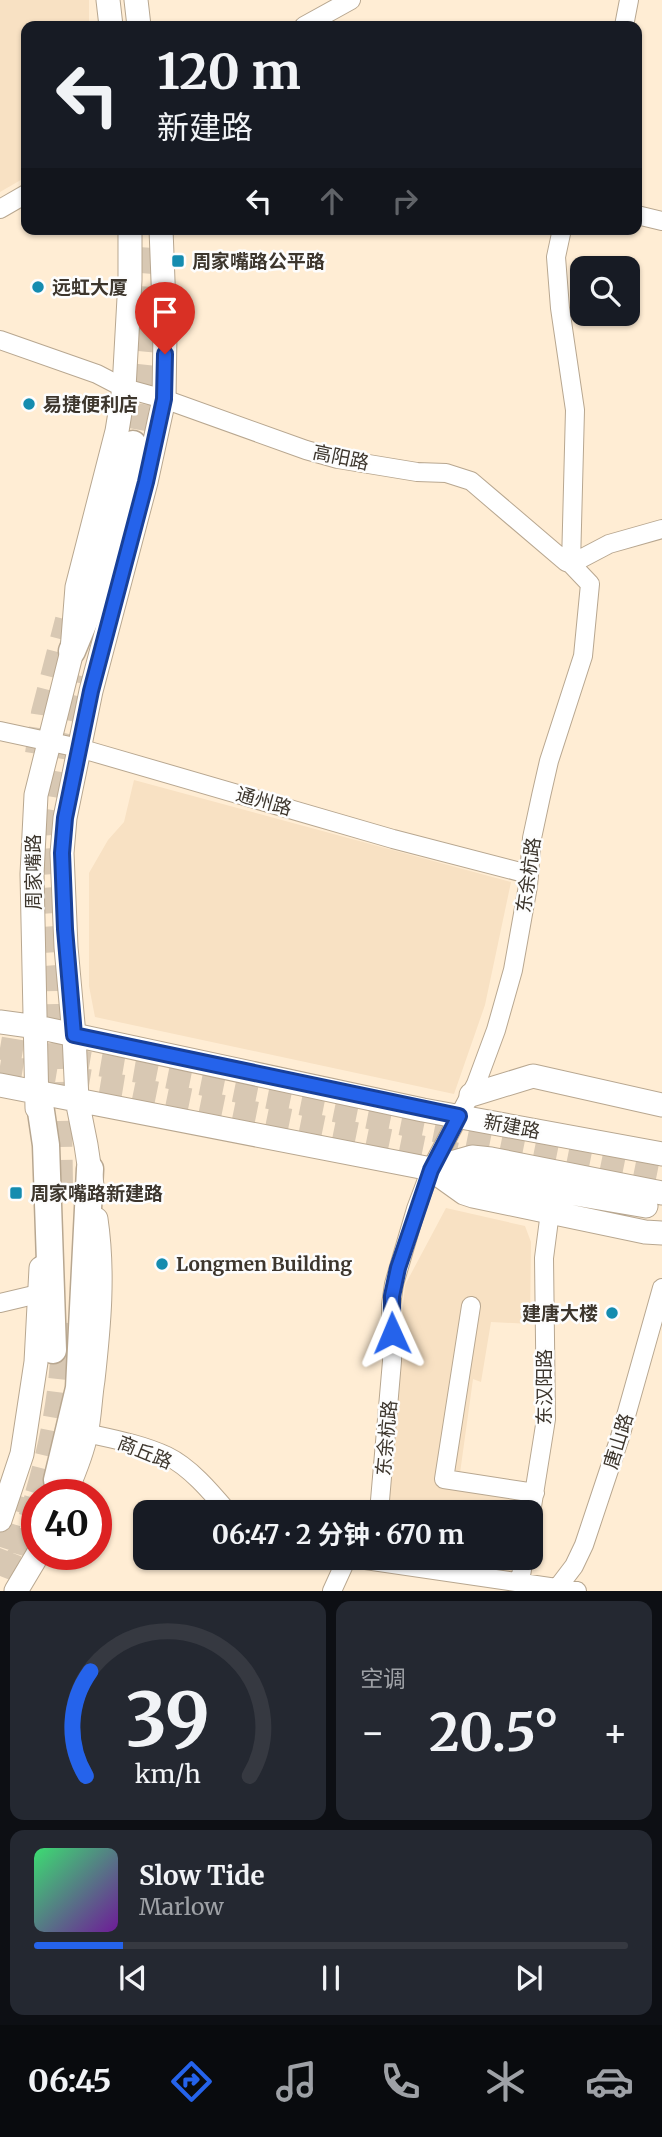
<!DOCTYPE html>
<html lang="zh">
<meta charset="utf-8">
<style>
body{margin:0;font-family:Merriweather,"Noto Sans SC",serif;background:#242831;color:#f1f3f6;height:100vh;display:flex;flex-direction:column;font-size:26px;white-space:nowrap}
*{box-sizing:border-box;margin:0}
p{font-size:23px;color:#9ea1a6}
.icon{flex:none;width:38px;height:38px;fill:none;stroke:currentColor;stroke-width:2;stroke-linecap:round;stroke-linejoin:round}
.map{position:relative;height:1591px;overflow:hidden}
.details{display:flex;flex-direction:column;gap:10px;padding:10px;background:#0d0f14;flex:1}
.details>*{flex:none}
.hud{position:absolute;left:21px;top:21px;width:621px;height:214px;border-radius:14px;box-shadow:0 2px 5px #0004;background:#171b24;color:#f1f3f6;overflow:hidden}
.buttons{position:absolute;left:570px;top:256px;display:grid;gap:14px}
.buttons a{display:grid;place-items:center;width:70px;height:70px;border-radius:14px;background:#171b24;box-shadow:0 2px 5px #0004;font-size:35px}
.speed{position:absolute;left:21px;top:1479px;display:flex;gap:14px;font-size:35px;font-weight:700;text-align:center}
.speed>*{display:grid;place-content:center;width:91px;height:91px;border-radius:50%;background:#171b24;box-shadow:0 2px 5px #0004;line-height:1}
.speed .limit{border:10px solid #d22;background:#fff;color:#111}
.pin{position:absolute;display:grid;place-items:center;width:60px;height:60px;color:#fff;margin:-72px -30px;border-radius:50% 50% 50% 0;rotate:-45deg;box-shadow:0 0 7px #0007}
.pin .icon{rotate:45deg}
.me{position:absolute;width:77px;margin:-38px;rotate:359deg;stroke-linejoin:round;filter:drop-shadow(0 0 5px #0008)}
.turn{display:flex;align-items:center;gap:24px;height:147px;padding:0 21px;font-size:32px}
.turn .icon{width:91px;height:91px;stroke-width:2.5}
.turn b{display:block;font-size:49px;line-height:60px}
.lanes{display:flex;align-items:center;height:66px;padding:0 21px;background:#0003;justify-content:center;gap:35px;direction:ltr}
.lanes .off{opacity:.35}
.big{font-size:52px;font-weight:700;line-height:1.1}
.details .card{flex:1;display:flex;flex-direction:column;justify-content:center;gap:10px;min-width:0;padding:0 24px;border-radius:14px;background:#242831}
.details .dial{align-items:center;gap:0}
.dial svg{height:182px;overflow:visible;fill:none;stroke:#363941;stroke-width:7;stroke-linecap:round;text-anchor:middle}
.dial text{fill:#f1f3f6;stroke:none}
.song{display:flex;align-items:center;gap:21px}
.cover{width:84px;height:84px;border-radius:10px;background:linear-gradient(135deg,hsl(140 70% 55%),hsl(280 70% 35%))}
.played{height:7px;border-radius:4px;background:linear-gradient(90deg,#2563eb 15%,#363941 15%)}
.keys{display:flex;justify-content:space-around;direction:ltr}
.heat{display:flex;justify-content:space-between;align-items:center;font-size:38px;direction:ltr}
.details .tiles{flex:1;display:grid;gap:10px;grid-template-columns:1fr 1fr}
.card:last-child{grid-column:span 2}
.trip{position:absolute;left:133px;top:1500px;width:410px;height:70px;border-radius:14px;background:#171b24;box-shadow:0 2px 5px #0004;font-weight:700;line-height:70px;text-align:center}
.tabs{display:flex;height:112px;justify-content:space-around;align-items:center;background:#090b0e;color:#9ea1a6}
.tabs .icon{width:49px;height:49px}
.tabs .selected{color:#2563eb}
.tabs b{font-size:32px;color:#f1f3f6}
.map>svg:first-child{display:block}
</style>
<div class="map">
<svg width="662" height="1591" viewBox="0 0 662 1591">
<rect width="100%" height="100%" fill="#ffedd4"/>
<path fill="#f8e1c3" d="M 0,0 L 89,0 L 89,26 L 26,26 L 26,177 L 0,192 Z
M 134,780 L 511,882 L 485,1005 L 454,1094 L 95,1017 L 89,986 L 89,873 L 108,840 L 124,822 Z
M 446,1208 L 525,1226 L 531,1242 L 530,1324 L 491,1322 L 481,1382 L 473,1379 L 460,1473 L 527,1485 L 522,1512 L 385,1512 L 405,1285 Z
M 414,1558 L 514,1558 L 511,1572 Z"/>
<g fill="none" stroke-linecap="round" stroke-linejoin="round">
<path stroke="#d8c8b3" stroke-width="23" stroke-dasharray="23 11" stroke-linecap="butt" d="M 0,1048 L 142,1072 L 662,1176
M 0,1066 L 127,1087 L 461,1155"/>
<path stroke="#d8c8b3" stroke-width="26" stroke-dasharray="26 13" stroke-linecap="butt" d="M 125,467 C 143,389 147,309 153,229
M 38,754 L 44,713 L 68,620
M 60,1186 L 57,967 L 47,828 L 62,741 L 77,675
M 38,1494 C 54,1439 65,1380 64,1323
M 0,1547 L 17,1495
M 20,1555 L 37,1499
M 0,1576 L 17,1533"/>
<defs>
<path id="minor" d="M 304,26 L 351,0
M 624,26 L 629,0
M 0,209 L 26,194
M 637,215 L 662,221
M 562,229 L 556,257 L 560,308 L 575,410 L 571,564
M 0,340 L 97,374 L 124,388 L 164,399 L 306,450 L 338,459 L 417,472 L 446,473 L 471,481 L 566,562 L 571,564 L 590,584 L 583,656 L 549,761 L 541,796 L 532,838 L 528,886 L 513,970 L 496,1030 L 476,1084 L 431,1169 L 416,1209 L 394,1284 L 391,1305 L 392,1361 L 379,1512
M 571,564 L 609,544 L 662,529
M 0,731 L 79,748 L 393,839 L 528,874
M 0,1303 L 38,1294
M 471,1306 L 444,1479 L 535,1493
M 86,1433 C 113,1439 141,1444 167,1456 C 190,1467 211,1492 228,1512
M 530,1519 L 546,1419 L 544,1258 L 550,1212
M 352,1558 L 577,1591
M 520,1581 L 524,1558
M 332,1591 L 347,1558
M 555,1591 L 574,1566 L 584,1545 L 620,1437 L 662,1288"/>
<path id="major" d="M 108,0 L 111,26
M 136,0 L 139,26
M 0,1022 L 37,1027 L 423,1110 L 662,1154
M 0,1085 L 431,1169 L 646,1206
M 471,1095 L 533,1076 L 662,1105
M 37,1108 L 32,874 L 36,795 L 72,651 L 77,587 L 117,431 L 124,388 L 130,280 L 130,229
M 437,1167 L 472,1157 L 491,1159 L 662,1193
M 436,1173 L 464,1193 L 473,1196 L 645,1232 L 662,1233
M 92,1185 L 86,1145 L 77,1100 L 74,1035 L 66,947 L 62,853 L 65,818 L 91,691 L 146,482 L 164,399 L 165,332 L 161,229
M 65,1494 C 73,1475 82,1455 86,1434 C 90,1416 90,1398 93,1380 C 99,1326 104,1273 96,1219
M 0,1520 L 22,1454 L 36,1362 L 41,1268
M 16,1591 L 38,1554"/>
<path id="highway" d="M 72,651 L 89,610 L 133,444
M 38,1091 L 46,1145 L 53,1350
M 57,1480 L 79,1388 L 90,1169"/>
</defs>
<use href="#minor" stroke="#b8a790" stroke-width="20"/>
<use href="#major" stroke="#b8a790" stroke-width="25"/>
<use href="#highway" stroke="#b8a790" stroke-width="29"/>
<use href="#minor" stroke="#fff" stroke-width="18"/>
<use href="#major" stroke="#fff" stroke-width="23"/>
<use href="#highway" stroke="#fff" stroke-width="26"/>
</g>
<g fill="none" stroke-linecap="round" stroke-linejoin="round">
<defs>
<path id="route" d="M 165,354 L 164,399 L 146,482 L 91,691 L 65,818 L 62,853 L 65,929 L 74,1035 L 459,1116 L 431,1170 L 398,1268 L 392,1296 L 392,1333"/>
</defs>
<use href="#route" stroke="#184099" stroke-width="18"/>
<use href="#route" stroke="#2563eb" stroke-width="12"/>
</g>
<g fill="#158caf" stroke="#fdfdfd" stroke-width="2.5">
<rect x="171" y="254" width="14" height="14" rx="3.5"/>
<circle cx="38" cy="287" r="7"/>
<circle cx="29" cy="404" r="7"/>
<rect x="9" y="1186" width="14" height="14" rx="3.5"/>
<circle cx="162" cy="1264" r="7"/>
<circle cx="612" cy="1313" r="7"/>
</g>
<g text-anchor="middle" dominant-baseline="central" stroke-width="5" stroke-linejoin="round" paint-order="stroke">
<g font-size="19" font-weight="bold" fill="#3d362d" stroke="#fdfdfd" text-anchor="start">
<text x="192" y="261">周家嘴路公平路</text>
<text x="52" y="287">远虹大厦</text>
<text x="43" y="404">易捷便利店</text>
<text x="30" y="1193">周家嘴路新建路</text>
<text x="176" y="1264">Longmen Building</text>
<text x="598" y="1313" text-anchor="end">建唐大楼</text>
</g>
<g font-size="19" fill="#3d362d" stroke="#fdfdfd">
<text transform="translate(341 457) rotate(12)">高阳路</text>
<text transform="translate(264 801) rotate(16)">通州路</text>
<text transform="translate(33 872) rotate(-90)">周家嘴路</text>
<text transform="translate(528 875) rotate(-82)">东余杭路</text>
<text transform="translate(512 1126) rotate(11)">新建路</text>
<text transform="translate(544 1387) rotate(-90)">东汉阳路</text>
<text transform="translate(386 1438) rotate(-85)">东余杭路</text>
<text transform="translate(618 1441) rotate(-73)">唐山路</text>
<text transform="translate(145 1452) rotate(22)">商丘路</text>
</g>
</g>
</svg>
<div class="buttons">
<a><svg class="icon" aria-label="search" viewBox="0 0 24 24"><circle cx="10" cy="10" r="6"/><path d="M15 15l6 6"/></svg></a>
</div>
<div class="speed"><div class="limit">40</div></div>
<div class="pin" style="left:165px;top:354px;background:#d93025"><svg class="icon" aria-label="arrive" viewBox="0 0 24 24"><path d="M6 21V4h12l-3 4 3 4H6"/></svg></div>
<svg class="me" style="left:392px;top:1333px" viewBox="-20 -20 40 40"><path d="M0-17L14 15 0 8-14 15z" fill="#2563eb" stroke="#fff" stroke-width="4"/></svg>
<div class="trip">06:47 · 2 分钟 · 670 m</div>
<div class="hud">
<div class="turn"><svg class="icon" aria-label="left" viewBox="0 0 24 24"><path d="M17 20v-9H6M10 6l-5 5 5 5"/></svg><div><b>120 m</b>新建路</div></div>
<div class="lanes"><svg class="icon" aria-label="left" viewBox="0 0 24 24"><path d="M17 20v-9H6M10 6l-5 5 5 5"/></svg><svg class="icon off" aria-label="ahead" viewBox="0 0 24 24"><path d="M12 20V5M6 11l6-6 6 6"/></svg><svg class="icon off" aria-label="right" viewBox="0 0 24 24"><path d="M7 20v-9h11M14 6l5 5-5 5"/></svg></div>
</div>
</div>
<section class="details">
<div class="tiles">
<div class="card dial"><svg viewBox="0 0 100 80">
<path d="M14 69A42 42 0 1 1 86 69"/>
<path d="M14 69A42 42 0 0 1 16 23" stroke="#2563eb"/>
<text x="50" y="56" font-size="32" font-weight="700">39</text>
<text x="50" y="72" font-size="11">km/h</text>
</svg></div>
<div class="card"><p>空调</p>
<div class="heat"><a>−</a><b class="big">20.5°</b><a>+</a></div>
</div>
<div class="card">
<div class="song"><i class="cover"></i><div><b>Slow Tide</b><p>Marlow</p></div></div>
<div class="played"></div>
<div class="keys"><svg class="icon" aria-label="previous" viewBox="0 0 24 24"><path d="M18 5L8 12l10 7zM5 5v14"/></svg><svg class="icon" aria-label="pause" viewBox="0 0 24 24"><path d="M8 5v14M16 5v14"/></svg><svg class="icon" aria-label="next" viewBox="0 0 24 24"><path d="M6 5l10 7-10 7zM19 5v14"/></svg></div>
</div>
</div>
</section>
<nav class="tabs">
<b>06:45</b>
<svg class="icon selected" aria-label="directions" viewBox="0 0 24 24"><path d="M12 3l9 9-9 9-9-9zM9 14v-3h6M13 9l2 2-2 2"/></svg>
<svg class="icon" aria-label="music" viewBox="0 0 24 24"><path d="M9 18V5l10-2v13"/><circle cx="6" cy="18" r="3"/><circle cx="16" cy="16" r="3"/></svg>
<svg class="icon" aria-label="phone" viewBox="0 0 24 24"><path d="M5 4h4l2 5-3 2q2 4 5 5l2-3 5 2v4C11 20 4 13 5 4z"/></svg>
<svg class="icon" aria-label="climate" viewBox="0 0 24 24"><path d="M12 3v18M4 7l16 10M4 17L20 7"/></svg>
<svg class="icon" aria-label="car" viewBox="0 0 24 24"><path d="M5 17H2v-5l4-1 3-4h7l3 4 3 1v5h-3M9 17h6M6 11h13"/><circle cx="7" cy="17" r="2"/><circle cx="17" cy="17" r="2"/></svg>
</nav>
